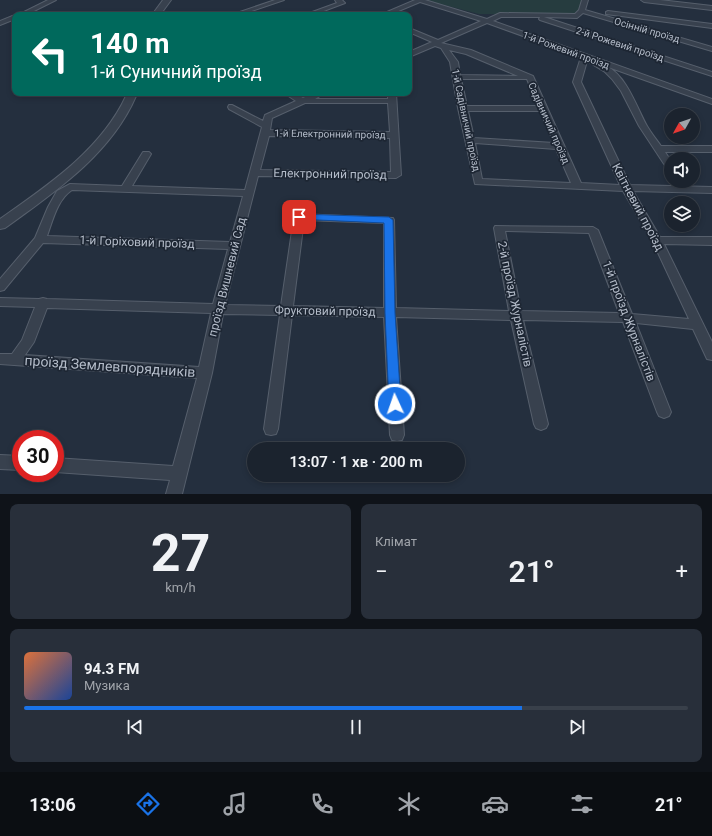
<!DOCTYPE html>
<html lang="uk">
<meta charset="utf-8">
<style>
body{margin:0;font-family:Roboto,sans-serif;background:#282f3a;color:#f1f3f6;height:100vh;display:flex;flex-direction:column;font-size:15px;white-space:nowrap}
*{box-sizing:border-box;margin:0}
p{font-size:13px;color:#a0a4aa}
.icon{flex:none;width:22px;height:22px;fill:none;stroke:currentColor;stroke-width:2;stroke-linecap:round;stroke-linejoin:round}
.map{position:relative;height:494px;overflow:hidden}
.panel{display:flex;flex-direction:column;gap:10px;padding:10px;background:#0f1319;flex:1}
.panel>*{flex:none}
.guide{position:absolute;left:12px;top:12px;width:400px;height:84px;border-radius:8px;box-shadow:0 2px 6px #0003,0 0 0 1px #39404a;background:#00695c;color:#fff;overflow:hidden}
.needle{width:26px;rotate:230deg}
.buttons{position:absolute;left:664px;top:108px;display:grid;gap:8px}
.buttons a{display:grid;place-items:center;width:36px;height:36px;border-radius:50%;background:#1b232e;box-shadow:0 2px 6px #0003,0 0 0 1px #39404a;font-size:20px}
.speed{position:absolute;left:12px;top:430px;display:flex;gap:8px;font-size:20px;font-weight:700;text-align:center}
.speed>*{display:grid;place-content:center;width:52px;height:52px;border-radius:50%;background:#1b232e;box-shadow:0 2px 6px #0003,0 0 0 1px #39404a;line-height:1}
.speed .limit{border:6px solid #d22;background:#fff;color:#111}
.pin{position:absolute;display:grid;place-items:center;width:34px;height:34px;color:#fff;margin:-17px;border-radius:8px;box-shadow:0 2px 6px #0006}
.me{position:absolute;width:44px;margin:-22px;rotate:357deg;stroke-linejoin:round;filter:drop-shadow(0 0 3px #0008)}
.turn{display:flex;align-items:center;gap:14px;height:84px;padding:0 12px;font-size:18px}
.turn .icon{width:52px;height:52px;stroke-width:2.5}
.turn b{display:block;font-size:28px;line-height:34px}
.big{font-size:30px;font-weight:600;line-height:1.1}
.panel .card{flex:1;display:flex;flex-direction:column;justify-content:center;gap:6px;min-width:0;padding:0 14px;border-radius:8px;background:#282f3a}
.panel .dial{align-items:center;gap:0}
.dial b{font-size:52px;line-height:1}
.song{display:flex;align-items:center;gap:12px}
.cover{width:48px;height:48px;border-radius:6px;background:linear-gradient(135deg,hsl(20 70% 55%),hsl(220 70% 35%))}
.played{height:4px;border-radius:2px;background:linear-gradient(90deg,#1a73e8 75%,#39404a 75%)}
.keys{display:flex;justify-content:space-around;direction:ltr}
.heat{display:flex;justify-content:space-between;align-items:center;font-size:22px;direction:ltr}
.panel .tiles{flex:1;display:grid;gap:10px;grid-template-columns:1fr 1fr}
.card:last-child{grid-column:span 2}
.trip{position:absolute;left:247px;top:442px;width:218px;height:40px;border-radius:20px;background:#1b232e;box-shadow:0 2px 6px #0003,0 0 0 1px #39404a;font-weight:600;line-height:40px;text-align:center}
.tab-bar{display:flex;height:64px;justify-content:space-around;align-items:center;background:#0b0e12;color:#a0a4aa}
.tab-bar .icon{width:28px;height:28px}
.tab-bar .current{color:#1a73e8}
.tab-bar b{font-size:18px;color:#f1f3f6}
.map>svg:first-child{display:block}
</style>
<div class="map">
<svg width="712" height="494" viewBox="0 0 712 494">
<rect width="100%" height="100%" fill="#242f3e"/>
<path fill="#263c3f" d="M 425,0 L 585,0 L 578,15 L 479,14 Z"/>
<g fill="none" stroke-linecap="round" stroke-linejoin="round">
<defs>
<path id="minor" d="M 48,0 L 56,0 L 26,15 L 18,15 Z
M 275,0 L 284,0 L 240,15 L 231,15 Z
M 335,0 L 342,0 L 345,3 L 313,15 L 304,15 L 337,3 Z
M 415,0 L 425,0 L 487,19 L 500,13 L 575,14 L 579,10 L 582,0 L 588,0 L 585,10 L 712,47 L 712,51 L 583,13 L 577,18 L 544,17 L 712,72 L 712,76 L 540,20 L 539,19 L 540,17 L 501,17 L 493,21 L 712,99 L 712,104 L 608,67 C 627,77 637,108 647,126 C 651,133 656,139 661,146 L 712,146 L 712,152 L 665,152 L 671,161 L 671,171 L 668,170 L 639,126 L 621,91 L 612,79 L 605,72 L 587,61 L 581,82 L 630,185 L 712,187 L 712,193 L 633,191 L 660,237 L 712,237 L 712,245 L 664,244 L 712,342 L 712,360 L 707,359 L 693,329 L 636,323 L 671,412 L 669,416 L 664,418 L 659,416 L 657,412 L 623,322 L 523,320 L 548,424 L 546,428 L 541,430 L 536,428 L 534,424 L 511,320 L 396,317 L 404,435 L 402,440 L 397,441 L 392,440 L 390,435 L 384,317 L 292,315 L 278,429 L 276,434 L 271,435 L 266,434 L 264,429 L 280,315 L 223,314 L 212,373 L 182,494 L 166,494 L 170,480 L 55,472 L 55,458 L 173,466 L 197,378 L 0,364 L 0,354 L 12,354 L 22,340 L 35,307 L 0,306 L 0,298 L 39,299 L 43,298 L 47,299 L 213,304 L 228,249 L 43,243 L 4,290 L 0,291 L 0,279 L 35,238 L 48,207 L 57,191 L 70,184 L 122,186 L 143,152 L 149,152 L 151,154 L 132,186 L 245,190 L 262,127 L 229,109 L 228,107 L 229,105 L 232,105 L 263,121 L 265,115 L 296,101 L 284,93 L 294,93 L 303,98 L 314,93 L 325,93 L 315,99 L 388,99 L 388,93 L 396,93 L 401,175 L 396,178 L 258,176 L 225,305 L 281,306 L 294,217 L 299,214 L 393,218 L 394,220 L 396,308 L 509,311 L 494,228 L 495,226 L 593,227 L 598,230 L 632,314 L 689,319 L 652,240 L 623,191 L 475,184 L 458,108 L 450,62 L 441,48 L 435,46 L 409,57 L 409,52 L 432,42 L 409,32 L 409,28 L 438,40 L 481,21 L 420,2 L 389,15 L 380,15 ZM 487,23 L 581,57 L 573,82 L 620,185 L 581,183 L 533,76 L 471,50 L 441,43 ZM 449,50 L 466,54 L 518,76 L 460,75 L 458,62 ZM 461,79 L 527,79 L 538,106 L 467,106 ZM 305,103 L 388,103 L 390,132 L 270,130 L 272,118 ZM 468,111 L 540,111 L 554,143 L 474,138 ZM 269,136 L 390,138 L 391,172 L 260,170 ZM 475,143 L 556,149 L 571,183 L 482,179 ZM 72,190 L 243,196 L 230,242 L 47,236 C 53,220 57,200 72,190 ZM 304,220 L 384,223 L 384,308 L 293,306 ZM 505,231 L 589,233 L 619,313 L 521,311 ZM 47,308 L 211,313 L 199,367 L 25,355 L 34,342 Z
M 641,0 L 660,0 L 712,6 L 712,10 L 644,2 Z
M 608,11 L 712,24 L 712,28 L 606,14 L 606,12 Z
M 15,15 L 15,19 L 0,25 L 0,21 Z
M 0,455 L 21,456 L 21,470 L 0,469 Z"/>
<path id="tertiary" d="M 163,0 L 171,0 L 160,15 L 152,15 Z
M 125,93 L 135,93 L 136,96 C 111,154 55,192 5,228 L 0,229 L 0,219 C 47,186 101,150 126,96 Z"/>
</defs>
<use href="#minor" stroke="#565f6c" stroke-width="2"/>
<use href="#tertiary" stroke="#565f6c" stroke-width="2"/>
<use href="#minor" fill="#38414e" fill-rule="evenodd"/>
<use href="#tertiary" fill="#38414e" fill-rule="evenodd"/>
</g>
<path fill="#1a73e8" stroke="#114b97" d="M 299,214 L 389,217 L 393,220 L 395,313 L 401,404 L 399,408 L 395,409 L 391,408 L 389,404 L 385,313 L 384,223 L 296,219 L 294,217 Z"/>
<g text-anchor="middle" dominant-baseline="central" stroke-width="3.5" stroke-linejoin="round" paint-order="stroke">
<g font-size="10" fill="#b4bcc9" stroke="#1d2633">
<text transform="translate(647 30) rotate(16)">Осінній проїзд</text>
<text transform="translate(620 44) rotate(18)">2-й Рожевий проїзд</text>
<text transform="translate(566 50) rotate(20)">1-й Рожевий проїзд</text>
<text transform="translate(466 120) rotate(78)">1-й Садівничий проїзд</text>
<text transform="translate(549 123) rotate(66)">Садівничий проїзд</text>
<text transform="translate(330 134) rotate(1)">1-й Електронний проїзд</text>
</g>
<g font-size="12" fill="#b4bcc9" stroke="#1d2633">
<text transform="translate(330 174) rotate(1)">Електронний проїзд</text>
<text transform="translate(638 207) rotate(62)">Квітневий проїзд</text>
<text transform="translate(137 242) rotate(2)">1-й Горіховий проїзд</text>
<text transform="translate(227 277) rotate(-76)">проїзд Вишневий Сад</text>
<text transform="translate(515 304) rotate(78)">2-й проїзд Журналістів</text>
<text transform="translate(325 311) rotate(1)">Фруктовий проїзд</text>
<text transform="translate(629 321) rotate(69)">1-й проїзд Журналістів</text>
</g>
<g font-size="14" fill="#b4bcc9" stroke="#1d2633">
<text transform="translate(110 366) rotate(4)">проїзд Землевпорядників</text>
</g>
</g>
</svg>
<div class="buttons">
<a><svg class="needle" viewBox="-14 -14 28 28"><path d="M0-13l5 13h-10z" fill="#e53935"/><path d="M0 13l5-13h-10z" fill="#a0a4aa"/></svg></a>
<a><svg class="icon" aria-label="sound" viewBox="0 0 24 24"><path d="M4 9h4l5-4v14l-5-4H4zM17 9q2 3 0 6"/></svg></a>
<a><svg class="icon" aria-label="layers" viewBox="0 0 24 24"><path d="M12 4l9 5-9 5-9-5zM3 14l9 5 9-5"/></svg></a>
</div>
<div class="speed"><div class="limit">30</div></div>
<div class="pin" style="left:299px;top:217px;background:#d93025"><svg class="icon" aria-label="arrive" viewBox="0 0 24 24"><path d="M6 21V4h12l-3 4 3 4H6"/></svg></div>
<svg class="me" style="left:395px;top:404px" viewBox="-20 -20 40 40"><circle r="17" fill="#1a73e8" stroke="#fff" stroke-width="3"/><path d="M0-11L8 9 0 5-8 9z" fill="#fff"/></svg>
<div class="trip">13:07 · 1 хв · 200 m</div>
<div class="guide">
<div class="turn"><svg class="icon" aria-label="left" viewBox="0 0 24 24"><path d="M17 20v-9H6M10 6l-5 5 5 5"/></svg><div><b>140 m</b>1-й Суничний проїзд</div></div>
</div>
</div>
<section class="panel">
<div class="tiles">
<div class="card dial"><b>27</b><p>km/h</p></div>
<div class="card"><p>Клімат</p>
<div class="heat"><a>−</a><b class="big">21°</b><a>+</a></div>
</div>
<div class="card">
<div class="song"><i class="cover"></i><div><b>94.3 FM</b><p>Музика</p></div></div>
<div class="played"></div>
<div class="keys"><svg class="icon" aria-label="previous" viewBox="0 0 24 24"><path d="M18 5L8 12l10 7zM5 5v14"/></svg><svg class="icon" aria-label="pause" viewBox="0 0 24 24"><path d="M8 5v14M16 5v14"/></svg><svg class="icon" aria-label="next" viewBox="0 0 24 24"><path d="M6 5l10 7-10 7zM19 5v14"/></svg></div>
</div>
</div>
</section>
<nav class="tab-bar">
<b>13:06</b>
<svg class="icon current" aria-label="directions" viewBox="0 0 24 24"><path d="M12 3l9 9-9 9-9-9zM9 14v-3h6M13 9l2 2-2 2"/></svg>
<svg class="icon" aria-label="music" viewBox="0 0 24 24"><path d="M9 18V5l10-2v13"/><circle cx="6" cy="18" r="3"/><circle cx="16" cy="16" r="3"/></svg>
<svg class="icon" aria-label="phone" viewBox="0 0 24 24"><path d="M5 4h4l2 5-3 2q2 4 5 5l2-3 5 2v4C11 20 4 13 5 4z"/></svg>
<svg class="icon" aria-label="climate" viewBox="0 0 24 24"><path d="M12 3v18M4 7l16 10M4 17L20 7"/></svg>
<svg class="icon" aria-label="car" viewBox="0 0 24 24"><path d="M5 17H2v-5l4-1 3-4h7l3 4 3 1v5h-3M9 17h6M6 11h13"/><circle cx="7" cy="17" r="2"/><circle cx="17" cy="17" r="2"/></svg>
<svg class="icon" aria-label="filters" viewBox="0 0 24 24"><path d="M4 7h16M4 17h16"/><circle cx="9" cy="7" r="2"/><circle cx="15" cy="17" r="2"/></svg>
<b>21°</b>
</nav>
